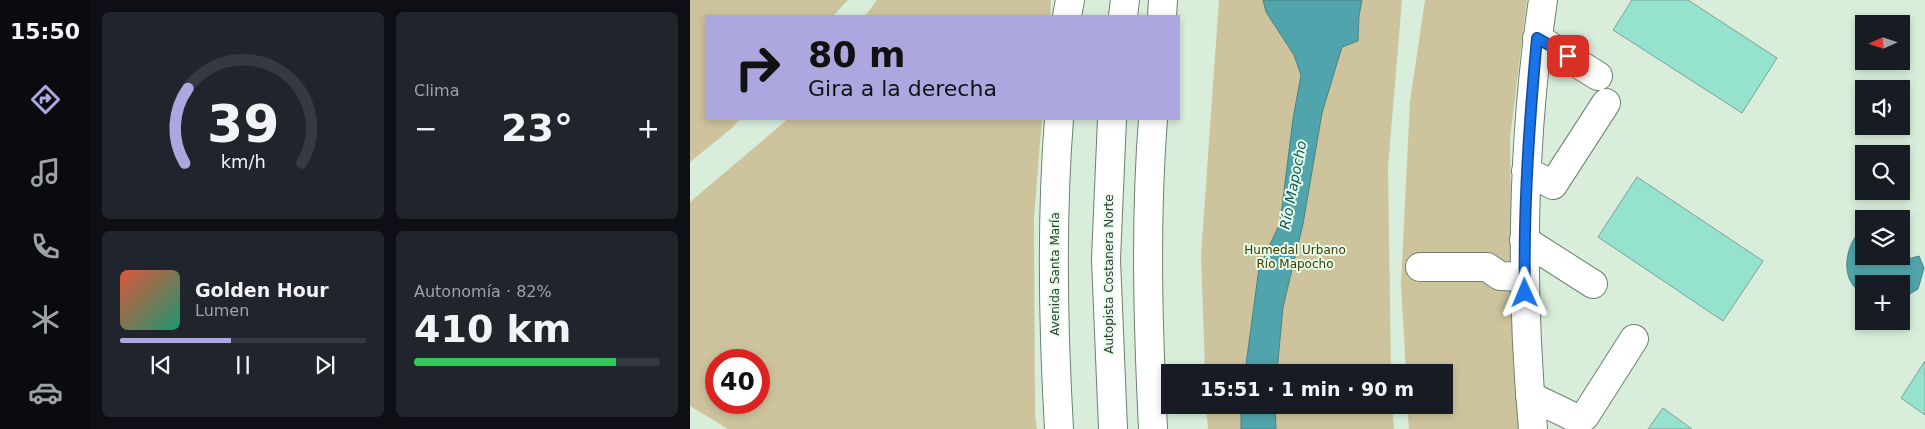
<!DOCTYPE html>
<html lang="es">
<meta charset="utf-8">
<style>
body{margin:0;font-family:"DejaVu Sans",sans-serif;background:#20242c;color:#f1f3f6;height:100vh;display:flex;flex-direction:column;font-size:19px;white-space:nowrap}
*{box-sizing:border-box;margin:0}
p{font-size:16px;color:#9ea1a6}
.icon{flex:none;width:28px;height:28px;fill:none;stroke:currentColor;stroke-width:2;stroke-linecap:round;stroke-linejoin:round}
.map{position:relative;flex:1;overflow:hidden}
.details{display:flex;flex-direction:column;gap:12px;padding:12px;background:#0d0f14;width:600px}
.details>*{flex:none}
.top-card{position:absolute;left:15px;top:15px;width:475px;height:105px;border-radius:0px;box-shadow:0 2px 8px #0003;background:#ada7df;color:#111;overflow:hidden}
.needle{width:32px;rotate:267deg}
.controls{position:absolute;left:1165px;top:15px;display:grid;gap:10px}
.controls a{display:grid;place-items:center;width:55px;height:55px;border-radius:0px;background:#171b24;box-shadow:0 2px 8px #0003;font-size:25px}
.speed{position:absolute;left:15px;top:349px;display:flex;gap:10px;font-size:25px;font-weight:700;text-align:center}
.speed>*{display:grid;place-content:center;width:65px;height:65px;border-radius:50%;background:#171b24;box-shadow:0 2px 8px #0003;line-height:1}
.speed .limit{border:8px solid #d22;background:#fff;color:#111}
.pin{position:absolute;display:grid;place-items:center;width:42px;height:42px;color:#fff;margin:-21px;border-radius:10px;box-shadow:0 2px 8px #0006}
.me{position:absolute;width:55px;margin:-28px;rotate:359deg;stroke-linejoin:round;filter:drop-shadow(0 0 4px #0008)}
.turn{display:flex;align-items:center;gap:18px;height:105px;padding:0 20px;font-size:22px}
.turn .icon{width:65px;height:65px;stroke-width:2.5}
.turn b{display:block;font-size:35px;line-height:42px}
.big{font-size:38px;font-weight:700;line-height:1.1}
.details .card{flex:1;display:flex;flex-direction:column;justify-content:center;gap:8px;min-width:0;padding:0 18px;border-radius:8px;background:#20242c}
.details .dial{align-items:center;gap:0}
.dial svg{height:130px;overflow:visible;fill:none;stroke:#363941;stroke-width:7;stroke-linecap:round;text-anchor:middle}
.dial text{fill:#f1f3f6;stroke:none}
.song{display:flex;align-items:center;gap:15px}
.cover{width:60px;height:60px;border-radius:8px;background:linear-gradient(135deg,hsl(10 70% 55%),hsl(160 70% 35%))}
.played{height:5px;border-radius:2px;background:linear-gradient(90deg,#ada7df 45%,#363941 45%)}
.keys{display:flex;justify-content:space-around;direction:ltr}
.heat{display:flex;justify-content:space-between;align-items:center;font-size:28px;direction:ltr}
.charge{height:8px;border-radius:4px;background:linear-gradient(90deg,#34c759 82%,#363941 0)}
.details .tiles{flex:1;display:grid;gap:12px;grid-template-columns:repeat(2,1fr)}
.trip{position:absolute;left:471px;top:364px;width:292px;height:50px;border-radius:0px;background:#171b24;box-shadow:0 2px 8px #0003;font-weight:700;line-height:50px;text-align:center}
main{display:flex;flex:1;min-height:0}
.tab-bar{display:flex;flex-direction:column;width:90px;justify-content:space-around;align-items:center;background:#090b0e;color:#9ea1a6}
.tab-bar .icon{width:35px;height:35px}
.tab-bar .current{color:#ada7df}
.tab-bar b{font-size:22px;color:#f1f3f6}
.map>svg:first-child{display:block}
</style>
<main>
<nav class="tab-bar">
<b>15:50</b>
<svg class="icon current" aria-label="directions" viewBox="0 0 24 24"><path d="M12 3l9 9-9 9-9-9zM9 14v-3h6M13 9l2 2-2 2"/></svg>
<svg class="icon" aria-label="music" viewBox="0 0 24 24"><path d="M9 18V5l10-2v13"/><circle cx="6" cy="18" r="3"/><circle cx="16" cy="16" r="3"/></svg>
<svg class="icon" aria-label="phone" viewBox="0 0 24 24"><path d="M5 4h4l2 5-3 2q2 4 5 5l2-3 5 2v4C11 20 4 13 5 4z"/></svg>
<svg class="icon" aria-label="climate" viewBox="0 0 24 24"><path d="M12 3v18M4 7l16 10M4 17L20 7"/></svg>
<svg class="icon" aria-label="car" viewBox="0 0 24 24"><path d="M5 17H2v-5l4-1 3-4h7l3 4 3 1v5h-3M9 17h6M6 11h13"/><circle cx="7" cy="17" r="2"/><circle cx="17" cy="17" r="2"/></svg>
</nav>
<section class="details">
<div class="tiles">
<div class="card dial"><svg viewBox="0 0 100 80">
<path d="M14 69A42 42 0 1 1 86 69"/>
<path d="M14 69A42 42 0 0 1 16 23" stroke="#ada7df"/>
<text x="50" y="56" font-size="32" font-weight="700">39</text>
<text x="50" y="72" font-size="11">km/h</text>
</svg></div>
<div class="card"><p>Clima</p>
<div class="heat"><a>−</a><b class="big">23°</b><a>+</a></div>
</div>
<div class="card">
<div class="song"><i class="cover"></i><div><b>Golden Hour</b><p>Lumen</p></div></div>
<div class="played"></div>
<div class="keys"><svg class="icon" aria-label="previous" viewBox="0 0 24 24"><path d="M18 5L8 12l10 7zM5 5v14"/></svg><svg class="icon" aria-label="pause" viewBox="0 0 24 24"><path d="M8 5v14M16 5v14"/></svg><svg class="icon" aria-label="next" viewBox="0 0 24 24"><path d="M6 5l10 7-10 7zM19 5v14"/></svg></div>
</div>
<div class="card"><p>Autonomía · 82%</p><b class="big">410 km</b><div class="charge"></div></div>
</div>
</section>
<div class="map">
<svg width="1235" height="429" viewBox="0 0 1235 429">
<rect width="100%" height="100%" fill="#d8eedb"/>
<path fill="#cdc49e" fill-rule="evenodd" d="M 0,0 L 158,0 L 143,16 L 16,16 L 16,119 L 50,119 L 42,128 L 0,162 Z
M 187,0 L 361,0 L 360,16 L 175,16 Z
M 529,0 L 712,0 L 698,167 L 701,372 L 515,372 L 511,255 Z
M 735,0 L 837,0 L 820,139 L 822,283 L 831,429 L 719,429 L 717,405 L 755,405 L 755,372 L 716,372 L 711,284 L 720,101 Z
M 98,119 L 352,119 L 344,217 L 345,416 L 347,429 L 38,429 L 0,406 L 0,202 ZM 26,360 L 69,360 L 69,402 L 26,402 Z
M 516,405 L 702,405 L 704,429 L 518,429 Z"/>
<path fill="#51a4ab" stroke="#488487" d="M 573,0 L 672,0 L 669,16 L 668,41 L 652,47 L 632,113 L 613,224 L 593,307 L 587,372 L 555,372 L 569,268 L 590,223 L 603,119 L 611,75 L 604,55 L 576,12 Z
M 1166,236 L 1174,238 L 1174,256 L 1198,256 C 1207,262 1219,259 1229,256 L 1234,268 L 1228,289 L 1211,299 L 1211,284 L 1174,284 L 1174,294 C 1151,283 1154,253 1166,236 Z
M 551,405 L 585,405 L 586,429 L 551,429 Z"/>
<path fill="#95e2ce" stroke="#819f97" d="M 942,0 L 998,0 L 1087,58 L 1052,113 L 923,30 Z
M 947,177 L 1073,261 L 1033,321 L 908,237 Z
M 1235,361 L 1235,415 L 1211,398 Z
M 973,408 L 1002,429 L 958,429 Z"/>
<g fill="none" stroke-linecap="round" stroke-linejoin="round">
<defs>
<path id="minor" d="M 377,16 L 380,0
M 847,38 L 908,76
M 369,119 C 361,222 363,326 369,429
M 836,171 L 863,185 L 916,103
M 834,240 L 903,284
M 730,267 L 797,267 L 810,276 L 835,277
M 840,396 L 890,420 L 895,416 L 944,339
M 843,429 C 830,286 832,142 853,0"/>
<path id="highway" d="M 433,16 L 435,0
M 472,16 L 473,0
M 422,119 L 416,259 L 423,429
M 463,119 C 455,222 458,326 463,429"/>
</defs>
<use href="#minor" stroke="#6d8170" stroke-width="30"/>
<use href="#highway" stroke="#6d8170" stroke-width="30"/>
<use href="#minor" stroke="#fff" stroke-width="28"/>
<use href="#highway" stroke="#fff" stroke-width="28"/>
</g>
<g fill="none" stroke-linecap="round" stroke-linejoin="round">
<defs>
<path id="route" d="M 835,293 C 833,208 839,123 847,38 L 878,56"/>
</defs>
<use href="#route" stroke="#114b97" stroke-width="12"/>
<use href="#route" stroke="#1a73e8" stroke-width="9"/>
</g>
<g text-anchor="middle" dominant-baseline="central" stroke-width="4" stroke-linejoin="round" paint-order="stroke">
<g font-size="12" fill="#423704" stroke="#e5fce8">
<text x="605" y="250">Humedal Urbano<tspan x="605" dy="14">Río Mapocho</tspan></text>
</g>
<g font-size="12" fill="#323b34" stroke="#e5fce8">
<text transform="translate(365 274) rotate(-90)">Avenida Santa María</text>
<text transform="translate(419 274) rotate(-90)">Autopista Costanera Norte</text>
</g>
<g font-size="14" font-style="italic" fill="#0b565b" stroke="#e5fce8">
<text transform="translate(603 185) rotate(-79)">Río Mapocho</text>
</g>
</g>
</svg>
<div class="controls">
<a><svg class="needle" viewBox="-14 -14 28 28"><path d="M0-13l5 13h-10z" fill="#e53935"/><path d="M0 13l5-13h-10z" fill="#9ea1a6"/></svg></a>
<a><svg class="icon" aria-label="sound" viewBox="0 0 24 24"><path d="M4 9h4l5-4v14l-5-4H4zM17 9q2 3 0 6"/></svg></a>
<a><svg class="icon" aria-label="search" viewBox="0 0 24 24"><circle cx="10" cy="10" r="6"/><path d="M15 15l6 6"/></svg></a>
<a><svg class="icon" aria-label="layers" viewBox="0 0 24 24"><path d="M12 4l9 5-9 5-9-5zM3 14l9 5 9-5"/></svg></a>
<a>+</a>
</div>
<div class="speed"><div class="limit">40</div></div>
<div class="pin" style="left:878px;top:56px;background:#d93025"><svg class="icon" aria-label="arrive" viewBox="0 0 24 24"><path d="M6 21V4h12l-3 4 3 4H6"/></svg></div>
<svg class="me" style="left:835px;top:293px" viewBox="-20 -20 40 40"><path d="M0-17L14 15 0 8-14 15z" fill="#1a73e8" stroke="#fff" stroke-width="4"/></svg>
<div class="trip">15:51 · 1 min · 90 m</div>
<div class="top-card">
<div class="turn"><svg class="icon" aria-label="right" viewBox="0 0 24 24"><path d="M7 20v-9h11M14 6l5 5-5 5"/></svg><div><b>80 m</b>Gira a la derecha</div></div>
</div>
</div>
</main>
